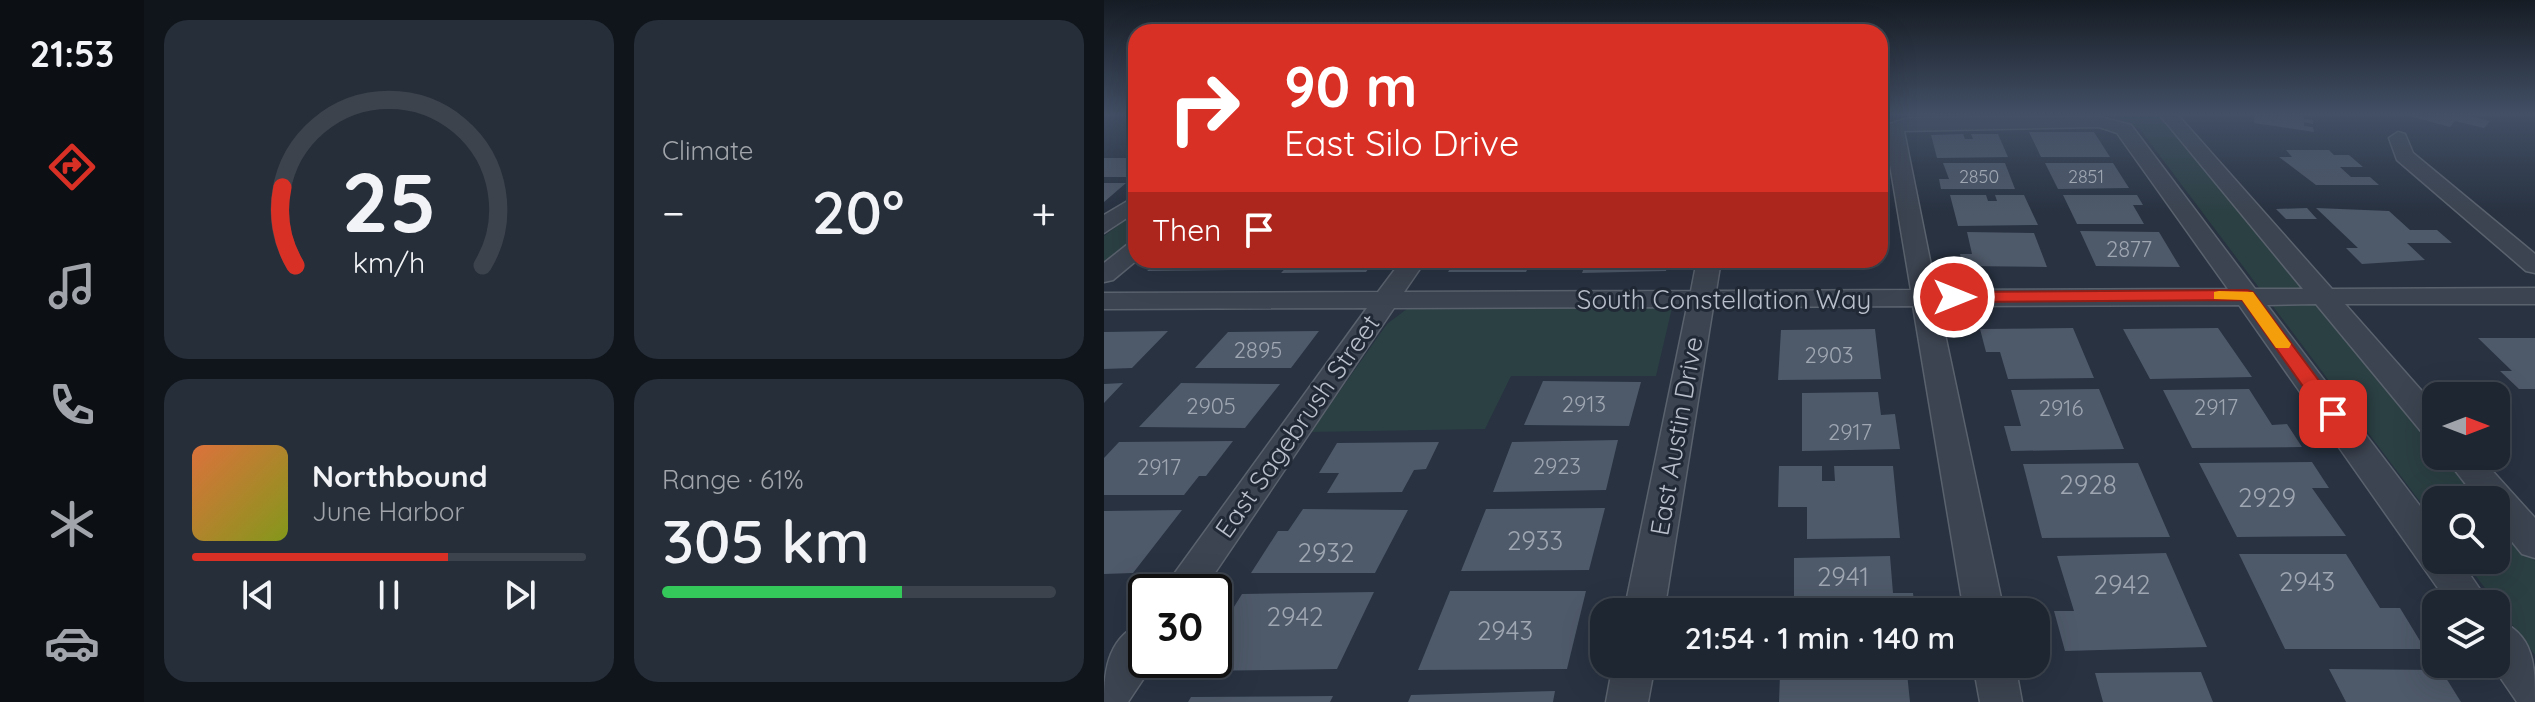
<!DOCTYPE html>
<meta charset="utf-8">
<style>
body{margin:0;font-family:Quicksand,sans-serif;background:#262e39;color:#f1f3f6;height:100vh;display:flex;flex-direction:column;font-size:30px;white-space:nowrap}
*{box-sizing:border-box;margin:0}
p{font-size:26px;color:#a1a5ab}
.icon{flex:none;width:44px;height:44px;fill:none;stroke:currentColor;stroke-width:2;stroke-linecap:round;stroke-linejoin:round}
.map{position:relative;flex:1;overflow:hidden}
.panel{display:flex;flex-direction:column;gap:20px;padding:20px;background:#10151b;width:960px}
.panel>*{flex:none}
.banner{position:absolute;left:24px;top:24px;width:760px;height:244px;border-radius:24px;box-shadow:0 8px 32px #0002,0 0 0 2px #3c434d;background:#d93025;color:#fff;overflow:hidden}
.needle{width:52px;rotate:90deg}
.controls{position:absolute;left:1318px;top:382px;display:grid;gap:16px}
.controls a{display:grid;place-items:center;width:88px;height:88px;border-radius:16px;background:#1e2631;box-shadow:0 8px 32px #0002,0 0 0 2px #3c434d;font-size:40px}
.speed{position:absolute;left:24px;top:574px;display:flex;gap:16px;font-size:40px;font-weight:700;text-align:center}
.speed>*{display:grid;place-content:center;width:104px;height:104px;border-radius:50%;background:#1e2631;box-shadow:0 8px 32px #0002,0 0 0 2px #3c434d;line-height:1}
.speed .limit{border:4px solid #111;border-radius:12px;background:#fff;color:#111}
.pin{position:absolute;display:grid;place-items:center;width:68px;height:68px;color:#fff;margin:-34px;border-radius:16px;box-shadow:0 4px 12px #0006}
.me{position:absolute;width:88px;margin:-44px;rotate:90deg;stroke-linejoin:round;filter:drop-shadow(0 0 6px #0008)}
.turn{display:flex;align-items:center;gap:28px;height:168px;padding:0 24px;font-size:36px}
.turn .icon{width:104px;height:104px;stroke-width:2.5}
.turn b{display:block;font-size:56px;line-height:68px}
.then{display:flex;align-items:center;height:76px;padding:0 24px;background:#0003;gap:16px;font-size:30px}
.big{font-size:60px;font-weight:600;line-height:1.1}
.panel .tile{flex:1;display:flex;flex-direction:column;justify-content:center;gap:12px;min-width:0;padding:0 28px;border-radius:24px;background:#262e39}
.panel .dial{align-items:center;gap:0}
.dial svg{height:208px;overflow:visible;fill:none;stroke:#3c434d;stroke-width:7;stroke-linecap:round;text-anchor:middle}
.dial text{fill:#f1f3f6;stroke:none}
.song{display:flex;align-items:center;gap:24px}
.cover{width:96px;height:96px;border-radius:12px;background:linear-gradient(135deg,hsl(20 70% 55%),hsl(70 70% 35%))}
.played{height:8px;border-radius:4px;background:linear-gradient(90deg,#d93025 65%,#3c434d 65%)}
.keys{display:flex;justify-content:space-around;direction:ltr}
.heat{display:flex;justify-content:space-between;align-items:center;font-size:44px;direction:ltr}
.charge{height:12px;border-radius:6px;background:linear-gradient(90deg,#34c759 61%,#3c434d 0)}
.panel .tiles{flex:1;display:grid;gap:20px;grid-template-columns:repeat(2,1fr)}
.trip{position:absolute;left:486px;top:598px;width:460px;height:80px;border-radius:24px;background:#1e2631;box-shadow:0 8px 32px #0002,0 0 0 2px #3c434d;font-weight:600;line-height:80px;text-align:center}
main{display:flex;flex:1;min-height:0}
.tab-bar{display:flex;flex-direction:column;width:144px;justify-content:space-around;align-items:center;background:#0c0f14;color:#a1a5ab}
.tab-bar .icon{width:56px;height:56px}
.tab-bar .on{color:#d93025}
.tab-bar b{font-size:36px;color:#f1f3f6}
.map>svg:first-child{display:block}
</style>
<main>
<nav class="tab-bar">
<b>21:53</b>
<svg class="icon on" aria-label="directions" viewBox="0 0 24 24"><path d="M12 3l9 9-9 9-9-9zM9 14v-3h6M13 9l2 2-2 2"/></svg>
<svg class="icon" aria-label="music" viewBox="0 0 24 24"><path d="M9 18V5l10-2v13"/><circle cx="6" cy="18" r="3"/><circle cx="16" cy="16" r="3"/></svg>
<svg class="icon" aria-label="phone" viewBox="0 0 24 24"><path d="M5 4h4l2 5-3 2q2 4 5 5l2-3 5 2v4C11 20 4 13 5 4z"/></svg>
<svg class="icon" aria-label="climate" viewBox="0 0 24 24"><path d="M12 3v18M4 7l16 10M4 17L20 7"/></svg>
<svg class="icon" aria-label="car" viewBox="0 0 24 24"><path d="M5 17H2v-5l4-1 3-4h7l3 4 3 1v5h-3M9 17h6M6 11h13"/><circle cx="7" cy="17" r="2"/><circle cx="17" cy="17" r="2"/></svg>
</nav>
<section class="panel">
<div class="tiles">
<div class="tile dial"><svg viewBox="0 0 100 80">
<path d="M14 69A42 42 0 1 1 86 69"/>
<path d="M14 69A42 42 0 0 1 9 39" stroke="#d93025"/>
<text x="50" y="56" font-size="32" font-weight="700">25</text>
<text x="50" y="72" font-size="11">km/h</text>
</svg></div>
<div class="tile"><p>Climate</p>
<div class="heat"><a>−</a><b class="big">20°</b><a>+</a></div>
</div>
<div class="tile">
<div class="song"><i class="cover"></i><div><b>Northbound</b><p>June Harbor</p></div></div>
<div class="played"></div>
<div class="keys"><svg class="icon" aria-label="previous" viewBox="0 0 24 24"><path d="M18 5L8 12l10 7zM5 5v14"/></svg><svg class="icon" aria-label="pause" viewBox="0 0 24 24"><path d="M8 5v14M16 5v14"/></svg><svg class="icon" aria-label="next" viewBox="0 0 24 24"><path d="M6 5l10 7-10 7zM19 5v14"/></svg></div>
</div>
<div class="tile"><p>Range · 61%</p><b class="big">305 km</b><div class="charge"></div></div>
</div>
</section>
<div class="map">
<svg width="1431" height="702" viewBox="0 0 1431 702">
<rect width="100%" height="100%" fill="#283241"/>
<path fill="#2b4043" d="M 996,114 L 1057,114 L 1332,442 L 1332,456 L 1344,456 L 1380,500 L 1332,500 L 1332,523 L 1035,128 Z
M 32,212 L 32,239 L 0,265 L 0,236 Z
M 304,308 L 568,308 L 552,376 L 407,376 L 381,429 L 207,432 L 283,324 Z
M 1392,514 L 1431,561 L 1431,655 L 1360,560 L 1392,560 Z"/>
<path fill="#4e5969" d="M 1151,114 L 1200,114 L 1200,119 L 1209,120 L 1209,124 L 1200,122 L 1200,126 L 1209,127 L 1210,132 L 1150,123 Z
M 1298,114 L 1358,114 L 1386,121 L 1380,128 L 1351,121 L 1346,127 Z
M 925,132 L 990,132 L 1006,157 L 937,157 Z
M 859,134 L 861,139 L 869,139 L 867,134 L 894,134 L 904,157 L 833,158 L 827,135 Z
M 1182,150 L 1225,150 L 1230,155 L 1245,155 L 1259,167 L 1236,167 L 1247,177 L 1266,177 L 1275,185 L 1212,185 L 1175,157 L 1188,157 Z
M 0,158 L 32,158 L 32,177 L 0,177 Z
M 839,163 L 901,163 L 911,189 L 837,189 L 835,179 L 845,179 Z
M 941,163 L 1009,163 L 1025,188 L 954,189 Z
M 0,183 L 22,183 L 0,202 Z
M 846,195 L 882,195 L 884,201 L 893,201 L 891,195 L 920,195 L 934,225 L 854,226 Z
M 959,195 L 1033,195 L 1039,205 L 1029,205 L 1040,224 L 973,224 Z
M 1203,208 L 1213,219 L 1182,219 L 1172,209 Z
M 1212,208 L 1285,211 L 1306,230 L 1333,230 L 1348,243 L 1303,243 L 1321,260 L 1258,264 L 1242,248 L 1254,248 Z
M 976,231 L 1055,232 L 1076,267 L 992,266 Z
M 863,232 L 930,233 L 943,267 L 859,266 L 856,254 L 868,254 Z
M 56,260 L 138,260 L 128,270 L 43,271 Z
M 189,260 L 271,260 L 262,272 L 177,273 Z
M 351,260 L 428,260 L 422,272 L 344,272 Z
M 483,260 L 564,260 L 562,271 L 478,273 Z
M 682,260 L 715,260 L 715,268 L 681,268 Z
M 725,260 L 766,260 L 766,268 L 725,269 Z
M 969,328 L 990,378 L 904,379 L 896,352 L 882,352 L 876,329 Z
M 1114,328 L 1148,377 L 1046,379 L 1019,329 Z
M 771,329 L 777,379 L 674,380 L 677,330 Z
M 64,331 L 28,368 L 0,369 L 0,332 Z
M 215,331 L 187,368 L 91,368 L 124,332 Z
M 1374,338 L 1431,338 L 1431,389 L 1415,389 L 1396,371 L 1408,371 Z
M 439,381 L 537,382 L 525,426 L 420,425 Z
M 19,383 L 0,403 L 0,384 Z
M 77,383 L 176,384 L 141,428 L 35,427 Z
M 995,389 L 1020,449 L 907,451 L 900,426 L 917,426 L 907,390 Z
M 1145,389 L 1168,425 L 1183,424 L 1198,447 L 1088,448 L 1059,390 Z
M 774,392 L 777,415 L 791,414 L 796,449 L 698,451 L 698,393 Z
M 514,440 L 502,490 L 389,492 L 408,442 Z
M 129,441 L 102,476 L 95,476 L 80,495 L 0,495 L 0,458 L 15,442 Z
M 335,442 L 322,469 L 310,470 L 298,492 L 223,493 L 235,473 L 215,473 L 233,443 Z
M 1208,462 L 1225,488 L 1208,488 L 1242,536 L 1133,537 L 1095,463 Z
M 1034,463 L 1066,537 L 938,538 L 919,464 Z
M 675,466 L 718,466 L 718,481 L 731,481 L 730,466 L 789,466 L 796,538 L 703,539 L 703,507 L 674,507 Z
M 501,508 L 485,570 L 357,571 L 382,509 Z
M 199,509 L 304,510 L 271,573 L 147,573 L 174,531 L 184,531 Z
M 78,510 L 29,573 L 0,574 L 0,511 Z
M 1062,553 L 1103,647 L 961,651 L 950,611 L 970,611 L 953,556 Z
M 1135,554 L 1242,554 L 1276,608 L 1296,608 L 1321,649 L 1181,649 Z
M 786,556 L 789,593 L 809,593 L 811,612 L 690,612 L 690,558 Z
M 346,591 L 482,591 L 463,669 L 314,670 Z
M 270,592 L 233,669 L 90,671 L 97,660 L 110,660 L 110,639 L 138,594 Z
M 1225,669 L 1337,670 L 1357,702 L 1242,702 Z
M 1097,672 L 1109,702 L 999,702 L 991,673 Z
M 803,673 L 806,702 L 675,702 L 676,674 Z
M 451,691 L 449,702 L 304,702 L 307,695 Z
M 229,696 L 226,702 L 84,702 L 87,697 Z"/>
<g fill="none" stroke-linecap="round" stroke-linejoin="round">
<defs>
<path id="minor" d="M 1055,114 L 1073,114 L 1228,289 L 1431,288 L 1431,304 L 1241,304 L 1332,407 L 1332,439 L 1321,436 L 1212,304 L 1163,305 L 1332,527 L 1332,560 L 1356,560 L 1386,604 L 1345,604 L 1135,305 L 835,306 L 900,612 L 860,612 L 809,306 L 609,307 L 560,612 L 520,612 L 583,307 L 290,308 L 98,592 L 57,592 L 263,308 L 0,309 L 0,293 L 274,292 L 298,260 L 322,260 L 300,292 L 587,291 L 593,260 L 617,260 L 612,291 L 807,290 L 781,135 L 785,124 L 805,118 L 996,117 L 1027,125 L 1151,289 L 1199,289 ZM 995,127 L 1013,133 L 1124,289 L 832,290 L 800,131 Z
M 1294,132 L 1301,134 L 1309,153 L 1431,254 L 1431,273 L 1422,271 L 1293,160 L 1285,138 Z
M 32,196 L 32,212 L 0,233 L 0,215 Z
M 32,242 L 33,260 L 9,280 L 0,282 L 0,263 L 24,244 Z
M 1340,456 L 1375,456 L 1431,518 L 1431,558 L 1418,554 L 1392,522 L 1392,500 L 1374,500 Z
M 1392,619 C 1431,634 1431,666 1431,702 L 1413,702 L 1387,664 L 1392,664 Z
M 42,621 L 42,660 L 52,660 L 24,702 L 0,702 C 0,667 5,635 42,621 Z
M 509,664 L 551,664 L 544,702 L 502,702 Z
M 869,664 L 911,664 L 918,702 L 876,702 Z"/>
</defs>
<use href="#minor" stroke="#5a626e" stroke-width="3"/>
<use href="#minor" fill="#3c4451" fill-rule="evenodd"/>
</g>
<linearGradient id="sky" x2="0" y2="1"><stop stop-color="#161c24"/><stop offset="0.54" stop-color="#424f65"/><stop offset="1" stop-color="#424f65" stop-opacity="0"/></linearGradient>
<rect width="1431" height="212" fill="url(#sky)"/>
<path fill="#d93025" stroke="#8d1f18" stroke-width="2" d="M 1143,290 L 1149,292 L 1236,409 L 1239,414 L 1236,419 L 1222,419 L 1138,300 L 850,302 L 842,297 L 850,292 Z"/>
<path fill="#f59e0b" d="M 1115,291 L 1149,292 L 1187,344 L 1185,348 L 1172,348 L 1138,300 L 1110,299 L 1110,292 Z"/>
<g text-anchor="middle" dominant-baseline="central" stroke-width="6" stroke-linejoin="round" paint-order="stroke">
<g font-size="18" fill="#9ea6b2">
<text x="875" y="176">2850</text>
<text x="982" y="176">2851</text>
</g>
<g font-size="22" fill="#9ea6b2">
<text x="1025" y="249">2877</text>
<text x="154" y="350">2895</text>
<text x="725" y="355">2903</text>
<text x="480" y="404">2913</text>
<text x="107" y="406">2905</text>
<text x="1112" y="407">2917</text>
<text x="957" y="408">2916</text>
<text x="746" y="432">2917</text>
<text x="453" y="466">2923</text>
<text x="55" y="467">2917</text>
</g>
<g font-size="26" fill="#b9bfcb" stroke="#212936">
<text x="620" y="299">South Constellation Way</text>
<text transform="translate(193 426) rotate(-55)">East Sagebrush Street</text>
<text transform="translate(572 436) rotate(-80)">East Austin Drive</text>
</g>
<g font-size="26" fill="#9ea6b2">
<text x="984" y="484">2928</text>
<text x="1163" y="497">2929</text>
<text x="431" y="540">2933</text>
<text x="222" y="552">2932</text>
<text x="739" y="576">2941</text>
<text x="1203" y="581">2943</text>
<text x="1018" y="584">2942</text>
<text x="191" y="616">2942</text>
<text x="401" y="630">2943</text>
</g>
</g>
</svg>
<div class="controls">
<a><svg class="needle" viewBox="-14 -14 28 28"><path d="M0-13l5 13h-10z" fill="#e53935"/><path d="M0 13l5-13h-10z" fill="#a1a5ab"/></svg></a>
<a><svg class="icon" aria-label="search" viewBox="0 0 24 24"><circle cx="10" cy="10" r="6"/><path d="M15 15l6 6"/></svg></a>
<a><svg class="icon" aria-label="layers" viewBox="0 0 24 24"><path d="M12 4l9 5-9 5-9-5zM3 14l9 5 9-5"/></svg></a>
</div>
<div class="speed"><div class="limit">30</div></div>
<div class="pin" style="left:1229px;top:414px;background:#d93025"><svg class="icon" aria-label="arrive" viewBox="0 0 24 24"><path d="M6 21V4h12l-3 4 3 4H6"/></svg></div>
<svg class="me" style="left:850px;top:297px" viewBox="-20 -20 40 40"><circle r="17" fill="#d93025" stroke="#fff" stroke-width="3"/><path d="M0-11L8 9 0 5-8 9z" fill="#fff"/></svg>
<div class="trip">21:54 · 1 min · 140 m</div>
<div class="banner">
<div class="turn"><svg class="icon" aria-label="right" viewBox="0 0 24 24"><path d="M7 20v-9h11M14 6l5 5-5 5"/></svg><div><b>90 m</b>East Silo Drive</div></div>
<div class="then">Then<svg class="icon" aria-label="arrive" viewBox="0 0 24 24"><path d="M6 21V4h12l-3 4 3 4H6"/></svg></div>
</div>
</div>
</main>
